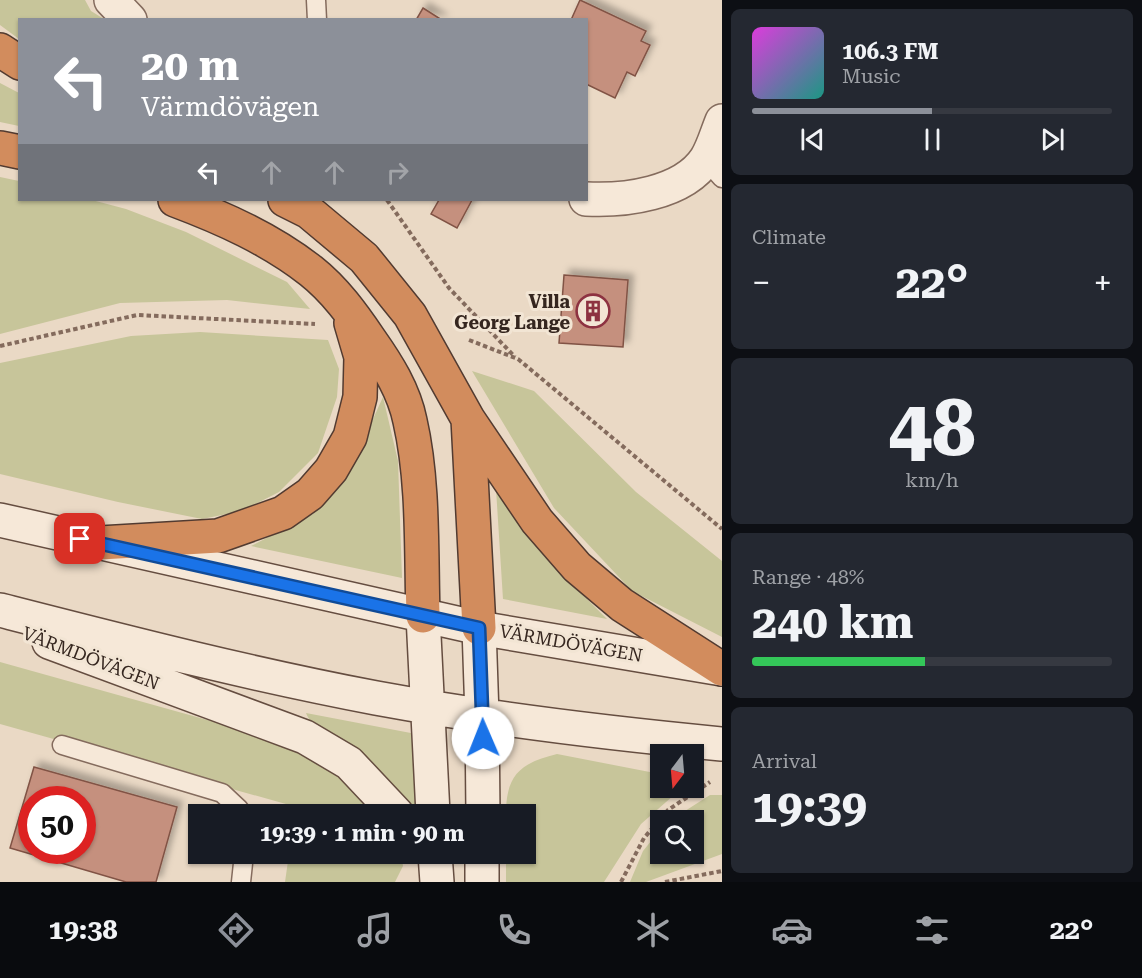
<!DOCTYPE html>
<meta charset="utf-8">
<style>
body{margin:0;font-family:"Roboto Serif",serif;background:#242831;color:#f1f3f6;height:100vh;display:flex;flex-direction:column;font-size:22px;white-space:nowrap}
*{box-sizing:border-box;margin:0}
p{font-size:20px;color:#9ea1a6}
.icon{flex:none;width:33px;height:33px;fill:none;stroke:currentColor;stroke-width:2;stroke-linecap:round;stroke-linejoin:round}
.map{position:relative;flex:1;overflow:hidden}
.panel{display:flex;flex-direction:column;gap:9px;padding:9px;background:#0d0f14;width:420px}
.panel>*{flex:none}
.top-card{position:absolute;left:18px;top:18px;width:570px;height:183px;border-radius:0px;box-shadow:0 2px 4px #0004;background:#8c9099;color:#fff;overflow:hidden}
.needle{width:39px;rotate:196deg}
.buttons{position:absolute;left:650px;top:744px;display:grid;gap:12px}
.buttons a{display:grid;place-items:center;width:54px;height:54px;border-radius:0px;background:#171b24;box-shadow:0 2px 4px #0004;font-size:30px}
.speed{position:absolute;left:18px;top:786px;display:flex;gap:12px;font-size:30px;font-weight:700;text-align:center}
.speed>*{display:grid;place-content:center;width:78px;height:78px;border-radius:50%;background:#171b24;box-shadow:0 2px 4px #0004;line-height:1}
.speed .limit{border:9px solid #d22;background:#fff;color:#111}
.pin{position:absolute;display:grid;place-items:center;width:51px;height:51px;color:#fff;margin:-26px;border-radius:12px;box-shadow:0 3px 9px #0006}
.me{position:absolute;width:66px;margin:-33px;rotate:359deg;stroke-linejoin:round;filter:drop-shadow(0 0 4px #0008)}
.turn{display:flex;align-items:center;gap:21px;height:126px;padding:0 24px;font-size:27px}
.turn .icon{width:78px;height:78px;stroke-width:2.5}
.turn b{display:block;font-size:42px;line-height:51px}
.lanes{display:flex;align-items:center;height:57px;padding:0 24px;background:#0003;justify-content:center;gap:30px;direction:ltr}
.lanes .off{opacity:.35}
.big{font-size:45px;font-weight:700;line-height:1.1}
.panel .tile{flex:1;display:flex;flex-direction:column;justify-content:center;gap:9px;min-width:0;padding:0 21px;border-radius:9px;background:#242831}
.panel .dial{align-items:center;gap:0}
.dial b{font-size:78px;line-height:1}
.song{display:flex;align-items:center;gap:18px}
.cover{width:72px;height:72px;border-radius:9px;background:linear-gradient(135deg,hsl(300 70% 55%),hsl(170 70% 35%))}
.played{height:6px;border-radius:3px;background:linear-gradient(90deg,#8c9099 50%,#363941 50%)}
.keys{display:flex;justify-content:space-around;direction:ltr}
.heat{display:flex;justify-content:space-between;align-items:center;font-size:33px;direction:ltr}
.charge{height:9px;border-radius:4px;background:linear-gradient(90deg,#34c759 48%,#363941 0)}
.trip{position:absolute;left:188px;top:804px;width:348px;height:60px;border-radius:0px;background:#171b24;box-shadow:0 2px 4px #0004;font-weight:700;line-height:60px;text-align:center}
.tab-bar{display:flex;height:96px;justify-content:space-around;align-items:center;background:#090b0e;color:#9ea1a6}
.tab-bar .icon{width:42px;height:42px}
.tab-bar .selected{color:#8c9099}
.tab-bar b{font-size:27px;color:#f1f3f6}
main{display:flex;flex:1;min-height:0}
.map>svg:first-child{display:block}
</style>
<main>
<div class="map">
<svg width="722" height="882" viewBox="0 0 722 882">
<defs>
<filter id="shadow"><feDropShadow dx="5.5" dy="-5.5" stdDeviation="3" flood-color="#0004"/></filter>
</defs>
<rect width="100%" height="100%" fill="#ead9c5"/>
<path fill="#c7c59a" d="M 0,0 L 85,0 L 91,11 L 104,19 L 20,20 L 19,39 L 0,25 Z
M 0,83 L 19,93 L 19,126 L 0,122 Z
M 0,177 L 19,181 L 20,200 L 92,200 L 126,209 L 186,232 L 287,282 L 310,309 L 227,300 L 120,303 L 0,334 Z
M 200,332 L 328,340 L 339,369 L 337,397 L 318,453 L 279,492 L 242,511 L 202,519 L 118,502 L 0,474 L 0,363 L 131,336 Z
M 472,371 L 534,391 L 636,492 L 722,561 L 722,637 L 632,591 L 554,508 Z
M 383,397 L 398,461 L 402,578 L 251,546 L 313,514 L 352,465 Z
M 496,489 L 544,556 L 607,619 L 503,599 Z
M 0,662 L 236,728 L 311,756 L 337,771 L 381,814 L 293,814 L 293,806 L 0,724 Z
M 306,713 L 416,734 L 418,814 C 397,791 376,763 349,745 C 334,736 313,731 306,713 Z
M 557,754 L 660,774 L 660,788 L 682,788 L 641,824 L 604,882 L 506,882 L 506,854 L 525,854 L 525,814 L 506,814 C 506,774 521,763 557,754 Z
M 710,795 L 722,795 L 722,854 L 646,882 L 630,882 L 643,851 L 660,830 L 660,854 L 693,854 L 693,820 L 671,820 Z
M 289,854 L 401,854 L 403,866 L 395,882 L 285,882 Z"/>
<path fill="#c5907e" stroke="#815345" stroke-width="1.5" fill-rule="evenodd" filter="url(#shadow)" d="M 580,0 L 646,31 L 641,41 L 650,45 L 635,76 L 627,72 L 615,98 L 586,84 L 586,20 L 571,20 Z
M 423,8 L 442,20 L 416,20 Z
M 439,200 L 472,200 L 457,228 L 431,214 Z
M 564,275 L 628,280 L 623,347 L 559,343 Z
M 34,767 L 177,807 L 156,882 L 126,882 L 10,848 ZM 32,800 L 82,800 L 82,850 L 32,850 Z"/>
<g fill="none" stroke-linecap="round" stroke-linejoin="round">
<defs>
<path id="service" d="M 316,0 L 317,20
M 706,160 L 722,178
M 62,745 L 222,793 L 239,809 L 240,814
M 241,882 L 244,854"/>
<path id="minor" d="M 111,0 L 130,20
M 586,199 C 624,201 683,194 706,159 C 713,148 717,133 722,121"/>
<path id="secondary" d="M 0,520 L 479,628 L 722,669
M 0,610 C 125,642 249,674 376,698 C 490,719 606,733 722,744
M 423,616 L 433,814
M 479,628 L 482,716 L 483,814
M 49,642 L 305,737 L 349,763 L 397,814
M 435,854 L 437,882
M 482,882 L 482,854"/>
<path id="motorway" d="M 0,50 L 20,63
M 0,148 L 20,152
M 175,200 C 223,218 270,239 311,271 C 335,290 353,315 370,340 C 387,364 404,391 410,421 C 424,482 421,553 423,616
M 285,200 L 309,212 L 364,258 L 410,315 L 468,419 L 537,521 L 577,567 L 622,605 L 722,669
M 468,419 L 479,628
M 100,543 L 218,536 L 283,513 L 310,494 L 331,470 L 350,437 L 360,397 L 361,357 L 351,323"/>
</defs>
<use href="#service" stroke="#846b5d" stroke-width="21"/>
<use href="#minor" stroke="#846b5d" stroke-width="36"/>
<use href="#secondary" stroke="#654d40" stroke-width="36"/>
<use href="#motorway" stroke="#523b31" stroke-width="36"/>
<path stroke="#846b5d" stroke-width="4" stroke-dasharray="4.5 3" stroke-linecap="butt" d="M 387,200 L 449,288 L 515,357
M 469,340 L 518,359 L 722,529
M 0,346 L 137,315 L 315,324
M 621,882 L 644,838 L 668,810 L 710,782
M 665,882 L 722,871"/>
<use href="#service" stroke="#f6e8d8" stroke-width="18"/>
<use href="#minor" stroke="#f6e8d8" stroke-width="33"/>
<use href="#secondary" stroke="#f6e8d8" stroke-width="33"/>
<use href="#motorway" stroke="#d28c5d" stroke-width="33"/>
</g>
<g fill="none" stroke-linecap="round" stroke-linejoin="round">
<defs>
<path id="route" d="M 80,539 L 479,628 L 483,738"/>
</defs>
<use href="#route" stroke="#114b97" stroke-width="15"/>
<use href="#route" stroke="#1a73e8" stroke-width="10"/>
</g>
<defs>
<symbol id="building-ring" viewBox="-11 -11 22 22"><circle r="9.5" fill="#f2e5d4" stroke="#8d3241" stroke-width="1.5"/><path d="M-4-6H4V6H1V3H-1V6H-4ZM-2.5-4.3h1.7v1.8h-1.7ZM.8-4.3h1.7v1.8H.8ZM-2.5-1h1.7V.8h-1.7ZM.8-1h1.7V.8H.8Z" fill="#8d3241"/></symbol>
</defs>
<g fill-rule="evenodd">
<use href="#building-ring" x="574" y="292" width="38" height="38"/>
</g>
<g text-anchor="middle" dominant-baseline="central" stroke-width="6" stroke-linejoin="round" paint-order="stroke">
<g font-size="18" font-weight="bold" fill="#35261f" stroke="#f2e5d4" text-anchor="end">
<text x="570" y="301">Villa<tspan x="570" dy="21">Georg Lange</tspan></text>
</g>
<g font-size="18" fill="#35261f" stroke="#f2e5d4">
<text transform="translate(571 643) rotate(10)">VÄRMDÖVÄGEN</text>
<text transform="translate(91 658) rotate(21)">VÄRMDÖVÄGEN</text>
</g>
</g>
</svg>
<div class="buttons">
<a><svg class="needle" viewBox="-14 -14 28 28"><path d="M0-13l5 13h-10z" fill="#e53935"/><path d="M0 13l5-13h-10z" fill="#9ea1a6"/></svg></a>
<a><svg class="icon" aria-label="search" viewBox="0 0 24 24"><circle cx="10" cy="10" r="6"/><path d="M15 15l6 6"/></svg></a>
</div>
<div class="speed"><div class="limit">50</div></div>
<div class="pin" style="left:80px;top:539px;background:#d93025"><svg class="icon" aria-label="arrive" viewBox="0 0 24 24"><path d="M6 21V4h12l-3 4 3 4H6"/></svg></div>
<svg class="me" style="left:483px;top:738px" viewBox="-20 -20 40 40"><circle r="19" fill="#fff"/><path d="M0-13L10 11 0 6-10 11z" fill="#1a73e8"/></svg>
<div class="trip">19:39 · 1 min · 90 m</div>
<div class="top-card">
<div class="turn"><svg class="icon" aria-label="left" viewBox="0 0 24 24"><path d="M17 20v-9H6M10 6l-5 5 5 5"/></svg><div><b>20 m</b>Värmdövägen</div></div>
<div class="lanes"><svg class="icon" aria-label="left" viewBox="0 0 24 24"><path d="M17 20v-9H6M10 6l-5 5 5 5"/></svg><svg class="icon off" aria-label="ahead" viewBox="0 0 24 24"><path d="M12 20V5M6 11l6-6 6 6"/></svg><svg class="icon off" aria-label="ahead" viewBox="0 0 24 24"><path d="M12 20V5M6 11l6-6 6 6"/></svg><svg class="icon off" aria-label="right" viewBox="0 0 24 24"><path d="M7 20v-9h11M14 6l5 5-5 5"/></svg></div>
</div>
</div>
<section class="panel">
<div class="tile">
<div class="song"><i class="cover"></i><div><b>106.3 FM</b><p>Music</p></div></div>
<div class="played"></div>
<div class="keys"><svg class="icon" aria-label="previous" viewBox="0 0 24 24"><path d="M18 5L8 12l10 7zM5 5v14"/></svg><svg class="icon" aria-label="pause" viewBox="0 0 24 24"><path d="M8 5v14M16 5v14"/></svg><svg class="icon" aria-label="next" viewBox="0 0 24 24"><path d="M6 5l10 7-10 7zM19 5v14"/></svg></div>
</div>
<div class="tile"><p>Climate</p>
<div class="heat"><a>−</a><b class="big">22°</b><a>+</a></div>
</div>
<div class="tile dial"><b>48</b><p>km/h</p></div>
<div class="tile"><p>Range · 48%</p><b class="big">240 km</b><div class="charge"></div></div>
<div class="tile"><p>Arrival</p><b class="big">19:39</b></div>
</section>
</main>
<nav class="tab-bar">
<b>19:38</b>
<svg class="icon selected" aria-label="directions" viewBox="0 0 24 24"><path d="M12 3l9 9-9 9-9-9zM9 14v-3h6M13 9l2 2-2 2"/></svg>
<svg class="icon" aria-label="music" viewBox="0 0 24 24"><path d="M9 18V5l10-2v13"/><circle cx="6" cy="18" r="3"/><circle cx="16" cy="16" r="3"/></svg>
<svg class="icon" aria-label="phone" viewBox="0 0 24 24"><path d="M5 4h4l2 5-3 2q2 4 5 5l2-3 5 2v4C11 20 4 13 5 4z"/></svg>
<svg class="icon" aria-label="climate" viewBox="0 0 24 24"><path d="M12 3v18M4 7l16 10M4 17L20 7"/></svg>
<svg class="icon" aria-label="car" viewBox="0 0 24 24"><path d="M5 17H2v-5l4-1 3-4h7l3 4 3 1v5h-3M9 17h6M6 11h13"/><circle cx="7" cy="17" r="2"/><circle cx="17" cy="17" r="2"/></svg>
<svg class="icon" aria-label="filters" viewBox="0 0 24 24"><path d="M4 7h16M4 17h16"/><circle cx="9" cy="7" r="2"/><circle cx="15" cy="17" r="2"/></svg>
<b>22°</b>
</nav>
